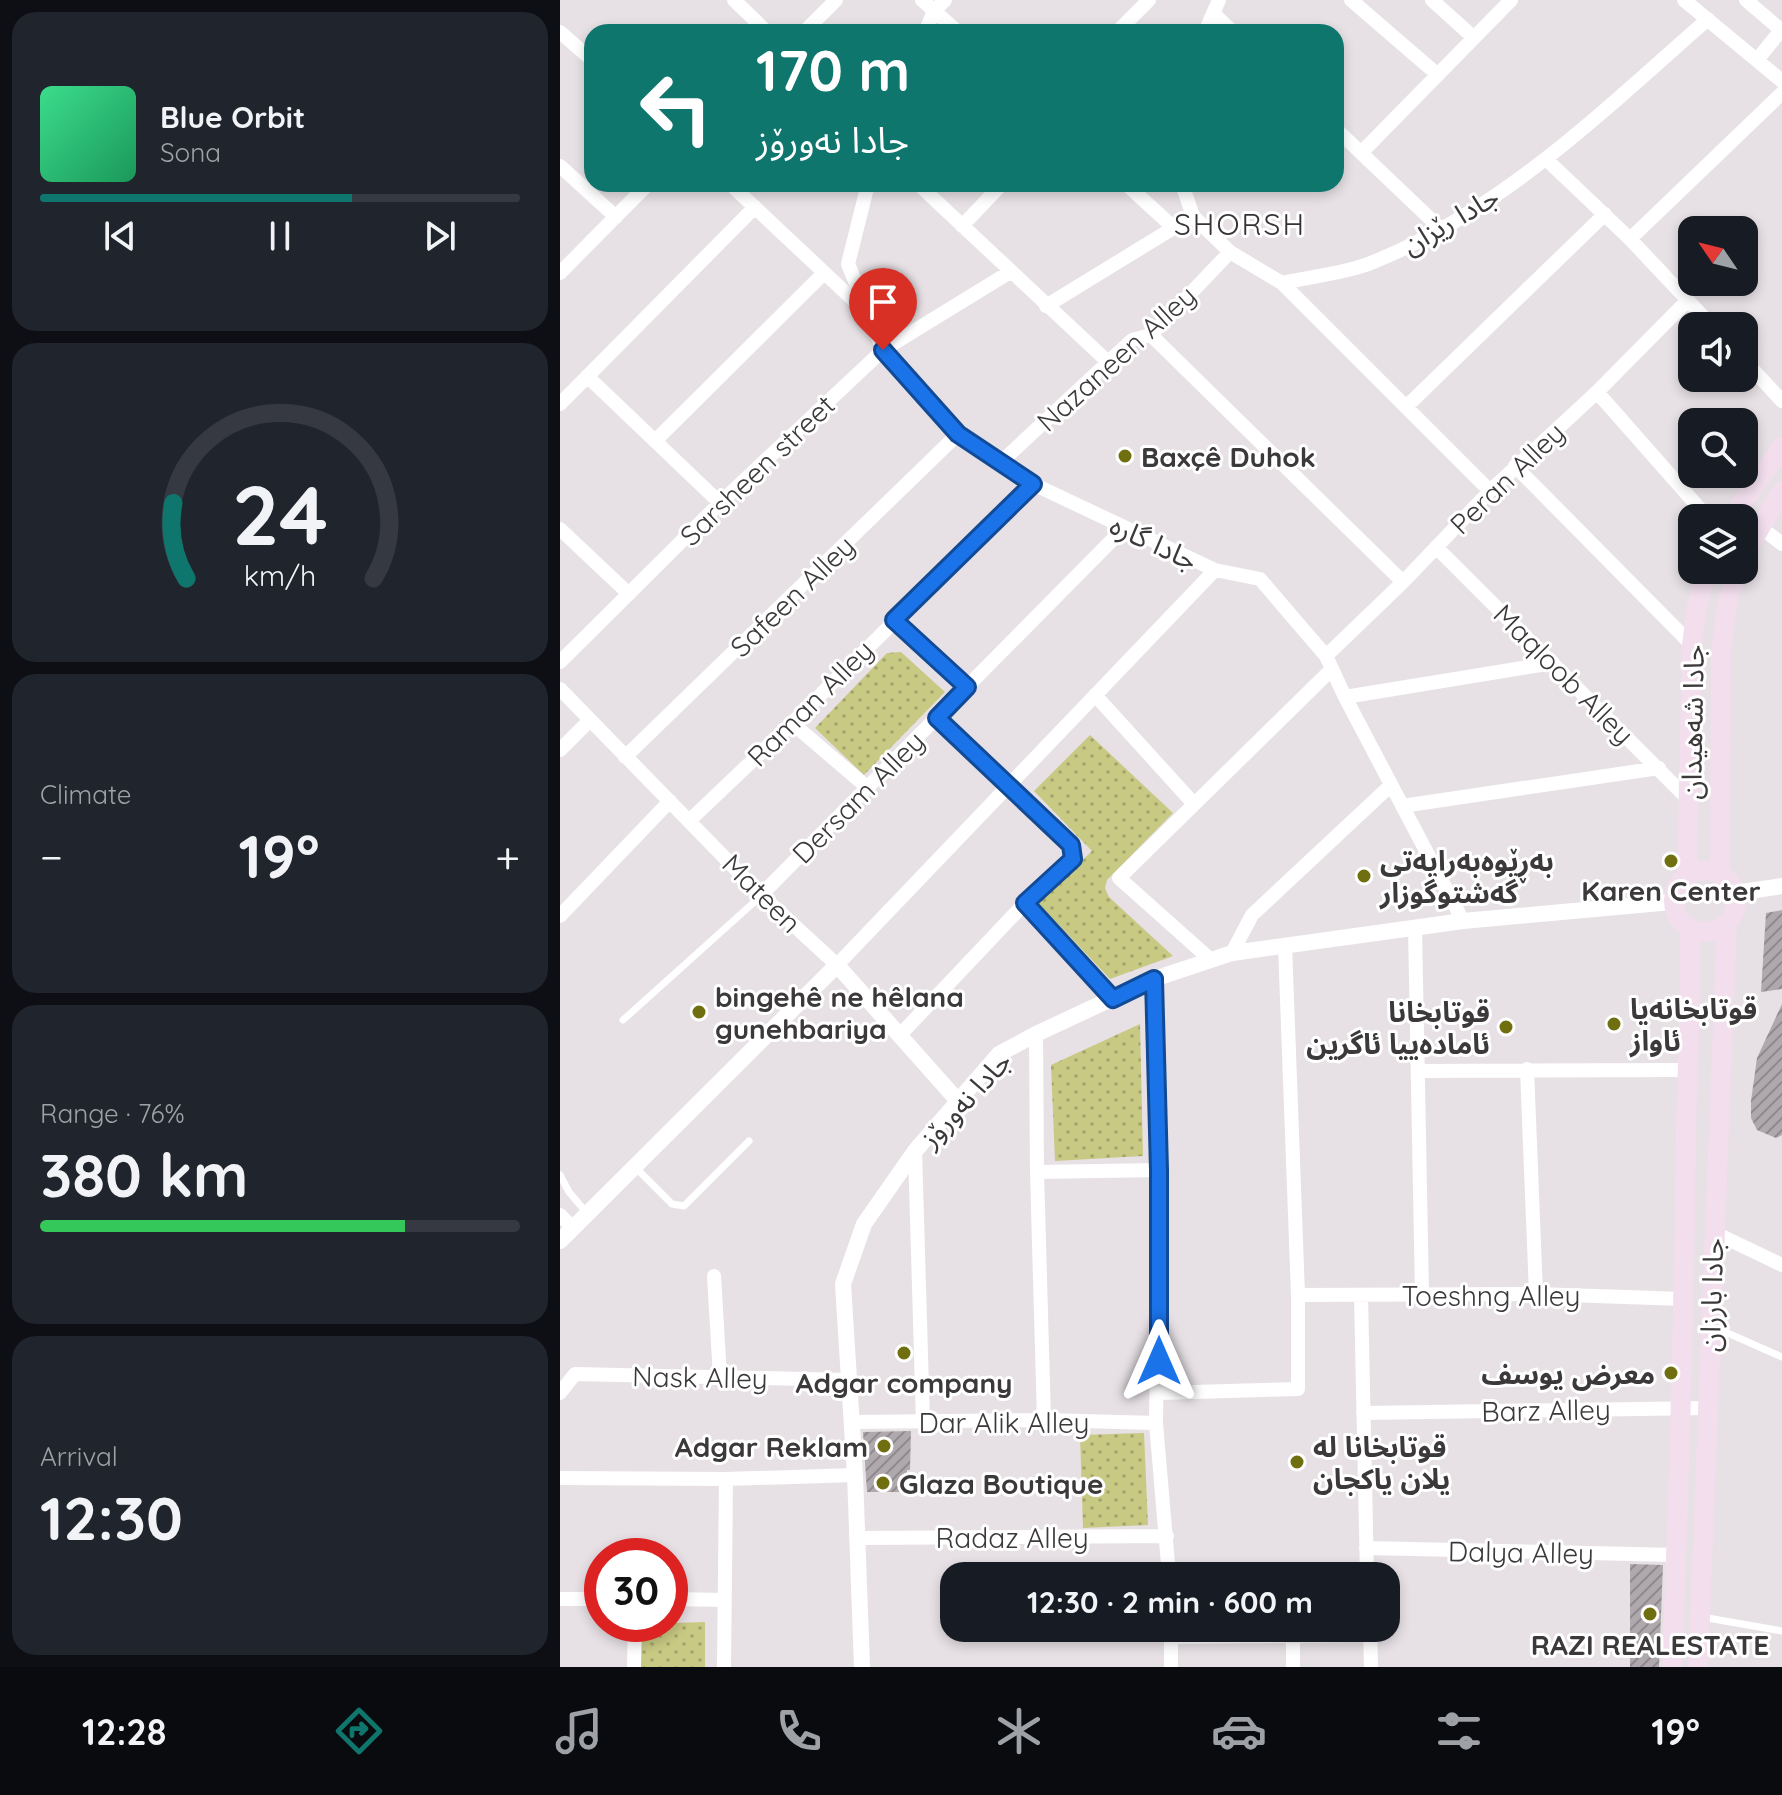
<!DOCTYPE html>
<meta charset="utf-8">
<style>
body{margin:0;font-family:Quicksand,"Noto Sans Arabic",sans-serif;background:#20242c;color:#f1f3f6;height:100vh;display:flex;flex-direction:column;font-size:30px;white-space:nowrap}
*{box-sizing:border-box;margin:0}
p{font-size:26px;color:#9ea1a6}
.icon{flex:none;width:44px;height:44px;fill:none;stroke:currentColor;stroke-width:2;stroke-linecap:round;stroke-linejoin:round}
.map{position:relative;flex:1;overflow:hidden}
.panel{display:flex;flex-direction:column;gap:12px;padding:12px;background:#0d0f14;width:560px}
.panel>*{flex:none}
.hud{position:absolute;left:24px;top:24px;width:760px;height:168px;border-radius:24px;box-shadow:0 4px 12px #0003;background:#0f766e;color:#fff;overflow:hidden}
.needle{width:52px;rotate:305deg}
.tools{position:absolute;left:1118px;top:216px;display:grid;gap:16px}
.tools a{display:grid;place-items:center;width:80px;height:80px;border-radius:16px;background:#171b24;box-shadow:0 4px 12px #0003;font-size:40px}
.speed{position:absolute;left:24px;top:1538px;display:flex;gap:16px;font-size:40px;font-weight:700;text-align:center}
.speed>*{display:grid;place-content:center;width:104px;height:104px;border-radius:50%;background:#171b24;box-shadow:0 4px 12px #0003;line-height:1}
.speed .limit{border:12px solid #d22;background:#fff;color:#111}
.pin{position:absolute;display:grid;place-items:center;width:68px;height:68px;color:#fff;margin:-82px -34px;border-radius:50% 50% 50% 0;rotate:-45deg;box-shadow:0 0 8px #0007}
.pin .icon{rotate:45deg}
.me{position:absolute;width:88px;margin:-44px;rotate:0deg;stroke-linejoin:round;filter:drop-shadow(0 0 6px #0008)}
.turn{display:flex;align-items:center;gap:28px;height:168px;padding:0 40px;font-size:36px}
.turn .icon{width:104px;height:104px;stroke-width:2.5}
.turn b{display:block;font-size:56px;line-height:68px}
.big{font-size:60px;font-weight:700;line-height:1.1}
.panel .tile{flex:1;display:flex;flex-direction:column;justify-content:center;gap:12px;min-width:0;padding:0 28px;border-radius:24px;background:#20242c}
.panel .dial{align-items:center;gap:0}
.dial svg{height:208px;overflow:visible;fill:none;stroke:#363941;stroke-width:7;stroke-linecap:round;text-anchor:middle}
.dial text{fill:#f1f3f6;stroke:none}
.song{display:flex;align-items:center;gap:24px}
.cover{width:96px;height:96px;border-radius:12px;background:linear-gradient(135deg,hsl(150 70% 55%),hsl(150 70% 35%))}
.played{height:8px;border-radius:4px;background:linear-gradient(90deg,#0f766e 65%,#363941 65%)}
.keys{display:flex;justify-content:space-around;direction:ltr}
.heat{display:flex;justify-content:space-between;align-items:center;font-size:44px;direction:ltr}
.charge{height:12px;border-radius:6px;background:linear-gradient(90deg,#34c759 76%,#363941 0)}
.trip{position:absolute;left:380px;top:1562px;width:460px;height:80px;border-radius:24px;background:#171b24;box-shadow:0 4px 12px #0003;font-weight:700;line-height:80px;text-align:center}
.dock{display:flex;height:128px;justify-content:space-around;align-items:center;background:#090b0e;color:#9ea1a6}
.dock .icon{width:56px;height:56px}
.dock .current{color:#0f766e}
.dock b{font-size:36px;color:#f1f3f6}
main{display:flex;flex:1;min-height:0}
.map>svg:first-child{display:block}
</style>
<main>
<section class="panel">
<div class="tile">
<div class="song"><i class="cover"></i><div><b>Blue Orbit</b><p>Sona</p></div></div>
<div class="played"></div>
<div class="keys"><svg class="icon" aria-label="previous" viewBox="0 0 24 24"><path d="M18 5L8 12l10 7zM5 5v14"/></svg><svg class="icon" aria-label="pause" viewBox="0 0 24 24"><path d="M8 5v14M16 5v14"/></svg><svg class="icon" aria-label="next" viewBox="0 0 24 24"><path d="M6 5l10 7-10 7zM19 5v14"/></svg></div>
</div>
<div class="tile dial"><svg viewBox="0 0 100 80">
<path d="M14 69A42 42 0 1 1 86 69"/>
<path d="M14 69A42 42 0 0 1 9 40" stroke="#0f766e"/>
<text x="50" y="56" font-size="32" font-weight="700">24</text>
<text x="50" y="72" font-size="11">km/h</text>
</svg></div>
<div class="tile"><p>Climate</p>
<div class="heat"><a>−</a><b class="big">19°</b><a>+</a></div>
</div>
<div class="tile"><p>Range · 76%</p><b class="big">380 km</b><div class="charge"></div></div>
<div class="tile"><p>Arrival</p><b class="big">12:30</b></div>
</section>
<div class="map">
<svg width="1222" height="1667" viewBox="0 0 1222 1667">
<defs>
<pattern id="grass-dots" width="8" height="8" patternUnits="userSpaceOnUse" patternTransform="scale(2)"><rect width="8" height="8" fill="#c8c983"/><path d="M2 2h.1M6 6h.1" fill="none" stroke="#a4a46c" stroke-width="1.8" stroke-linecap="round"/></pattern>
<pattern id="building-hatch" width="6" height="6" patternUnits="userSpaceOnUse" patternTransform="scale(2)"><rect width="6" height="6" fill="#afa8ad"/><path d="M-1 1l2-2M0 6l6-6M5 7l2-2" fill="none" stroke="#908a8e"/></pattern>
</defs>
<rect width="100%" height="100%" fill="#e7e1e5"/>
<path fill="url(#grass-dots)" d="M 341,652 L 385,692 L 304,775 L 255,728 L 327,653 Z
M 530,735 L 613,813 L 547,880 L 545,888 L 549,897 L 613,956 L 550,979 L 478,903 L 532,851 L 474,791 Z
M 580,1024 L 583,1156 L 495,1161 L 491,1065 Z
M 584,1433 L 588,1525 L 523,1528 L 520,1435 Z
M 145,1622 L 145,1667 L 80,1667 L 80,1624 Z"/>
<path fill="url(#building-hatch)" d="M 1222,910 L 1222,989 L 1201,992 L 1206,913 Z
M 1222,1004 L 1222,1135 L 1216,1138 L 1197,1130 L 1191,1118 L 1191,1101 L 1197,1058 Z
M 351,1431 L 350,1470 L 347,1470 L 346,1492 L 307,1492 L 303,1432 Z
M 1070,1564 L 1103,1565 L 1099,1667 L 1070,1667 Z"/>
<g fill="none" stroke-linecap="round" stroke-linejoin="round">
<path stroke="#fff" stroke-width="7" d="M 63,1020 L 201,896
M 75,1167 L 112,1204 L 124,1206 L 189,1141
M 0,1175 L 9,1192 L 26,1212
M 1154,1327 L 1222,1357
M 1142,1617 L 1222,1631"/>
<path stroke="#fff" stroke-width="14" d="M 174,0 L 207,32
M 362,0 L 398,32
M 791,0 L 878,75
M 872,0 L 913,37
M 1124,0 L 1222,81
M 1186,0 L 1221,30
M 653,13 L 673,32
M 0,32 L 32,60
M 244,32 L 276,0
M 365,32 L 374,11 L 385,0
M 557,32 L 589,0
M 645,32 L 659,0
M 1197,60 L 1222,29
M 776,129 L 882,230
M 801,153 L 951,0
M 987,160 L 1070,239 L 1152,326
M 0,166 L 56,217
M 170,184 L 304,310
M 308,184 L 288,264 L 323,350 L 398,434 L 473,484 L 655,570 L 700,579 L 766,656 L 785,697 L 903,921
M 358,184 L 547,361
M 566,184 L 614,228
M 622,184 L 633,216 L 670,252 L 722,283 C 753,276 789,273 818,260 C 945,208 1045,109 1148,19
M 402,226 L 442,184
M 1070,239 L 1222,93
M 0,273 L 88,184
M 722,283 L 930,491
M 486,306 L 633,216
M 591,335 L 843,582
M 1184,360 L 1222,401
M 27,376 L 160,503
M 1037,392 L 1148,518
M 0,404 L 195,207
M 847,406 L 1045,214
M 95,441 L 264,273
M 440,463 L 572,340 L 591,335 L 670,252
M 955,466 L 1132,645
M 1199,526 L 1222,544
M 0,529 L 69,594
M 876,547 L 1130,801
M 334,620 L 407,687
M 766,656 L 843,582 L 930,491 L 1037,392 L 1128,300
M 0,662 L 160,503 L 323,350 L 450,272
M 0,689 L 201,895 L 277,965 L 655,570
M 535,695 L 634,804
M 785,697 L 993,663
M 232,723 L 308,788
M 0,750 L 30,720
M 65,757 L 398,434
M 842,806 L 1099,768
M 130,820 L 232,723 L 473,484
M 201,895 L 564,528
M 465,903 L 553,999
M 0,916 L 110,801
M 855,928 L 862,1294
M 672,953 L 692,915 L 831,785
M 651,960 L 559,878 L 772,669
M 594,979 L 599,1170 L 596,1423 L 609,1576
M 476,1034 L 477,1172 L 484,1420
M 339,1036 L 465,903 L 513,859 L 511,845 L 377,718
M 967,1069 L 976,1294
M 858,1071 L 1127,1070
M 355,1151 L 363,1422
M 477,1172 L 599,1170
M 0,1215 L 13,1228
M 1153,1232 L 1222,1265
M 154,1276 L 160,1377
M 738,1295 L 976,1294 L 1124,1299
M 801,1295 L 807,1576
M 0,1393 L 15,1374 L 289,1380
M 598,1393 L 738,1389 L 738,1295 L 725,945
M 803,1413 L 1146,1408
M 292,1422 L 484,1420 L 596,1423
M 0,1478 L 166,1479 L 295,1475
M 298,1538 L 607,1536
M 806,1548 L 1116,1555
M 0,1599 L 42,1599
M 110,1599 L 165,1600
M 810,1628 L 811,1667
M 611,1631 L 611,1667
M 733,1635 L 733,1667
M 611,1637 L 810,1635
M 74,1667 L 75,1624
M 164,1667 L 166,1479"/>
<path stroke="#fff" stroke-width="16" d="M 1175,893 L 1222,886
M 0,1241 L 277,965 L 398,1101
M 302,1667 L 295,1475 L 283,1284 L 304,1224 L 355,1151 L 439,1054 L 476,1034 L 594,979 L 672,953 L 903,921 L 1112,902"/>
<path stroke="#f2deed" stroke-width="20" d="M 1171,518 L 1222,447
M 1184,554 L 1222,491
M1114 901a31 31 0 1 1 62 0a31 31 0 1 1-62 0Z
M 1160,873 L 1161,651 L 1168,599 L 1178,570
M 1127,875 L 1132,645 L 1137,606 L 1147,570
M 1112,1667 C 1119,1489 1124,1312 1126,1134 C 1127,1066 1132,997 1129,928
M 1138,1667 L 1167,923"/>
</g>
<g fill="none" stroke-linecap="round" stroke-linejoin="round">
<defs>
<path id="route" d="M 323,350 L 398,434 L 473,484 L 334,620 L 407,687 L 377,718 L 511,845 L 513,859 L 465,903 L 553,999 L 594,979 L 599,1170 L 599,1361"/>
</defs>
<use href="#route" stroke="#114b97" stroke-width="20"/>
<use href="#route" stroke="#1a73e8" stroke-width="14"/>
</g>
<g fill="#706f10" stroke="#fff" stroke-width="3">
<circle cx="565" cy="456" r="8"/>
<circle cx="1111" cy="861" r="8"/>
<circle cx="804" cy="876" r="8"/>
<circle cx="139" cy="1012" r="8"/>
<circle cx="1054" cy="1024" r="8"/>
<circle cx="946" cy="1027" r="8"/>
<circle cx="344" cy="1353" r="8"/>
<circle cx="1111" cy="1373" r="8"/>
<circle cx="324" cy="1446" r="8"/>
<circle cx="737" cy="1462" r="8"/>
<circle cx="323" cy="1483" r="8"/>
<circle cx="1090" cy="1614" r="8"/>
</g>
<g text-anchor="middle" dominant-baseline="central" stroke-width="6" stroke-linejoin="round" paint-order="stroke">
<g font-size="28" fill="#3b393a" stroke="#fff">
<text transform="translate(890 220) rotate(-30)">جادا رێزان</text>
<text transform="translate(556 358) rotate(-42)">Nazaneen Alley</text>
<text transform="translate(197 470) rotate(-44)">Sarsheen street</text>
<text transform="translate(947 478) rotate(-44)">Peran Alley</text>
<text transform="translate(594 542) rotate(25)">جادا گارە</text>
<text transform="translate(232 596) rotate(-44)">Safeen Alley</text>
<text transform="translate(1004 674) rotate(45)">Maqloob Alley</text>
<text transform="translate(250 703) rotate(-45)">Raman Alley</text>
<text transform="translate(1132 722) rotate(-89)">جادا شەهیدان</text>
<text transform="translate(298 797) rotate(-45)">Dersam Alley</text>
<text transform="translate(202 893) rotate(45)">Mateen</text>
<text transform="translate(405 1099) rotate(-47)">جادا نەورۆز</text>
<text x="931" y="1295">Toeshng Alley</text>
<text transform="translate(1151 1295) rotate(-88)">جادا بارزان</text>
<text transform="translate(140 1377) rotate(1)">Nask Alley</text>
<text transform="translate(986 1410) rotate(-1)">Barz Alley</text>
<text x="444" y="1422">Dar Alik Alley</text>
<text x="452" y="1537">Radaz Alley</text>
<text transform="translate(961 1552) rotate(1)">Dalya Alley</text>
</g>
<g font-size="28" font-weight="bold" fill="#3b393a" stroke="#fff" text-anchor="start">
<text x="581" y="456">Baxçê Duhok</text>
<text x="820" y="860">بەڕێوەبەرایەتی<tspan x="820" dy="32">گەشتوگوزار</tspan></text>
<text x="1111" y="890" text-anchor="middle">Karen Center</text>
<text x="155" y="996">bingehê ne hêlana<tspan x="155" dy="32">gunehbariya</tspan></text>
<text x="1070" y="1008">قوتابخانەیا<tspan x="1070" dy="32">ئاواز</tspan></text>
<text x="930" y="1011" text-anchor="end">قوتابخانا<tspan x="930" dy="32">ئامادەییا ئاگرین</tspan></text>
<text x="1095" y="1373" text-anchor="end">معرض يوسف</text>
<text x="344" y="1382" text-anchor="middle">Adgar company</text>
<text x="308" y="1446" text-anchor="end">Adgar Reklam</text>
<text x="753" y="1446">قوتابخانا له<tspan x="753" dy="32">يلان ياكجان</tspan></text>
<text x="339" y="1483">Glaza Boutique</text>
<text x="1090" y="1644" text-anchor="middle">RAZI REALESTATE</text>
</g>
<g font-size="30" letter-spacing="2" fill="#373235" stroke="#fff">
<text x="680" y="224">SHORSH</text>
</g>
</g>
</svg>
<div class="tools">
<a><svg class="needle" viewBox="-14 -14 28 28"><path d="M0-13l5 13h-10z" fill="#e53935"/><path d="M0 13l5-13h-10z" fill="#9ea1a6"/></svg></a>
<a><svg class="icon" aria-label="sound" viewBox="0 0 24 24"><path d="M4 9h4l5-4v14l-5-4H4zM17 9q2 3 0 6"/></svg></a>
<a><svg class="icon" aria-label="search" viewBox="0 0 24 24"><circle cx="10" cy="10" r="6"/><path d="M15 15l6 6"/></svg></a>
<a><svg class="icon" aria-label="layers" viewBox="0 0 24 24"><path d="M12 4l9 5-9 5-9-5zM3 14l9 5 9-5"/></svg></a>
</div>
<div class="speed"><div class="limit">30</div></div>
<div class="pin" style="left:323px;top:350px;background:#d93025"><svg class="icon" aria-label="arrive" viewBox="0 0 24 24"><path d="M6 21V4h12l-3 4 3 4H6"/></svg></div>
<svg class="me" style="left:599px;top:1361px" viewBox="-20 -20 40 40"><path d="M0-17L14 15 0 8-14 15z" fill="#1a73e8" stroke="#fff" stroke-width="4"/></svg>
<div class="trip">12:30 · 2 min · 600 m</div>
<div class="hud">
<div class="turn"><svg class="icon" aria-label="left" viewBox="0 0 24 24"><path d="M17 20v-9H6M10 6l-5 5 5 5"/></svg><div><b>170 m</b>جادا نەورۆز</div></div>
</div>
</div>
</main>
<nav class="dock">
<b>12:28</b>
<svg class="icon current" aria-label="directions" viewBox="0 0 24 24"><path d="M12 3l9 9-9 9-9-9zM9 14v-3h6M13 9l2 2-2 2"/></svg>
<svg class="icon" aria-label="music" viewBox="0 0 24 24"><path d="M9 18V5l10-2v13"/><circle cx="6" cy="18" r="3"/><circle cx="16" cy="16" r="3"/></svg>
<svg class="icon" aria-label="phone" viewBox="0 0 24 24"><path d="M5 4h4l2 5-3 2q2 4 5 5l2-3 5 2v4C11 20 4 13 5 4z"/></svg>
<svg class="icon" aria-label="climate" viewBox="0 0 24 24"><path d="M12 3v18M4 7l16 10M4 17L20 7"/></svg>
<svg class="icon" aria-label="car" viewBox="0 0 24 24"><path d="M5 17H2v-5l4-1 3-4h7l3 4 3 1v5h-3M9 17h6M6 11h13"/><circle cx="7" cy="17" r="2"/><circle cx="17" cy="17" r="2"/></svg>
<svg class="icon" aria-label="filters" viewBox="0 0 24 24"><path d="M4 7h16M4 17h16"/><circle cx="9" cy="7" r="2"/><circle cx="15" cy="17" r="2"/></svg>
<b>19°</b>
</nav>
